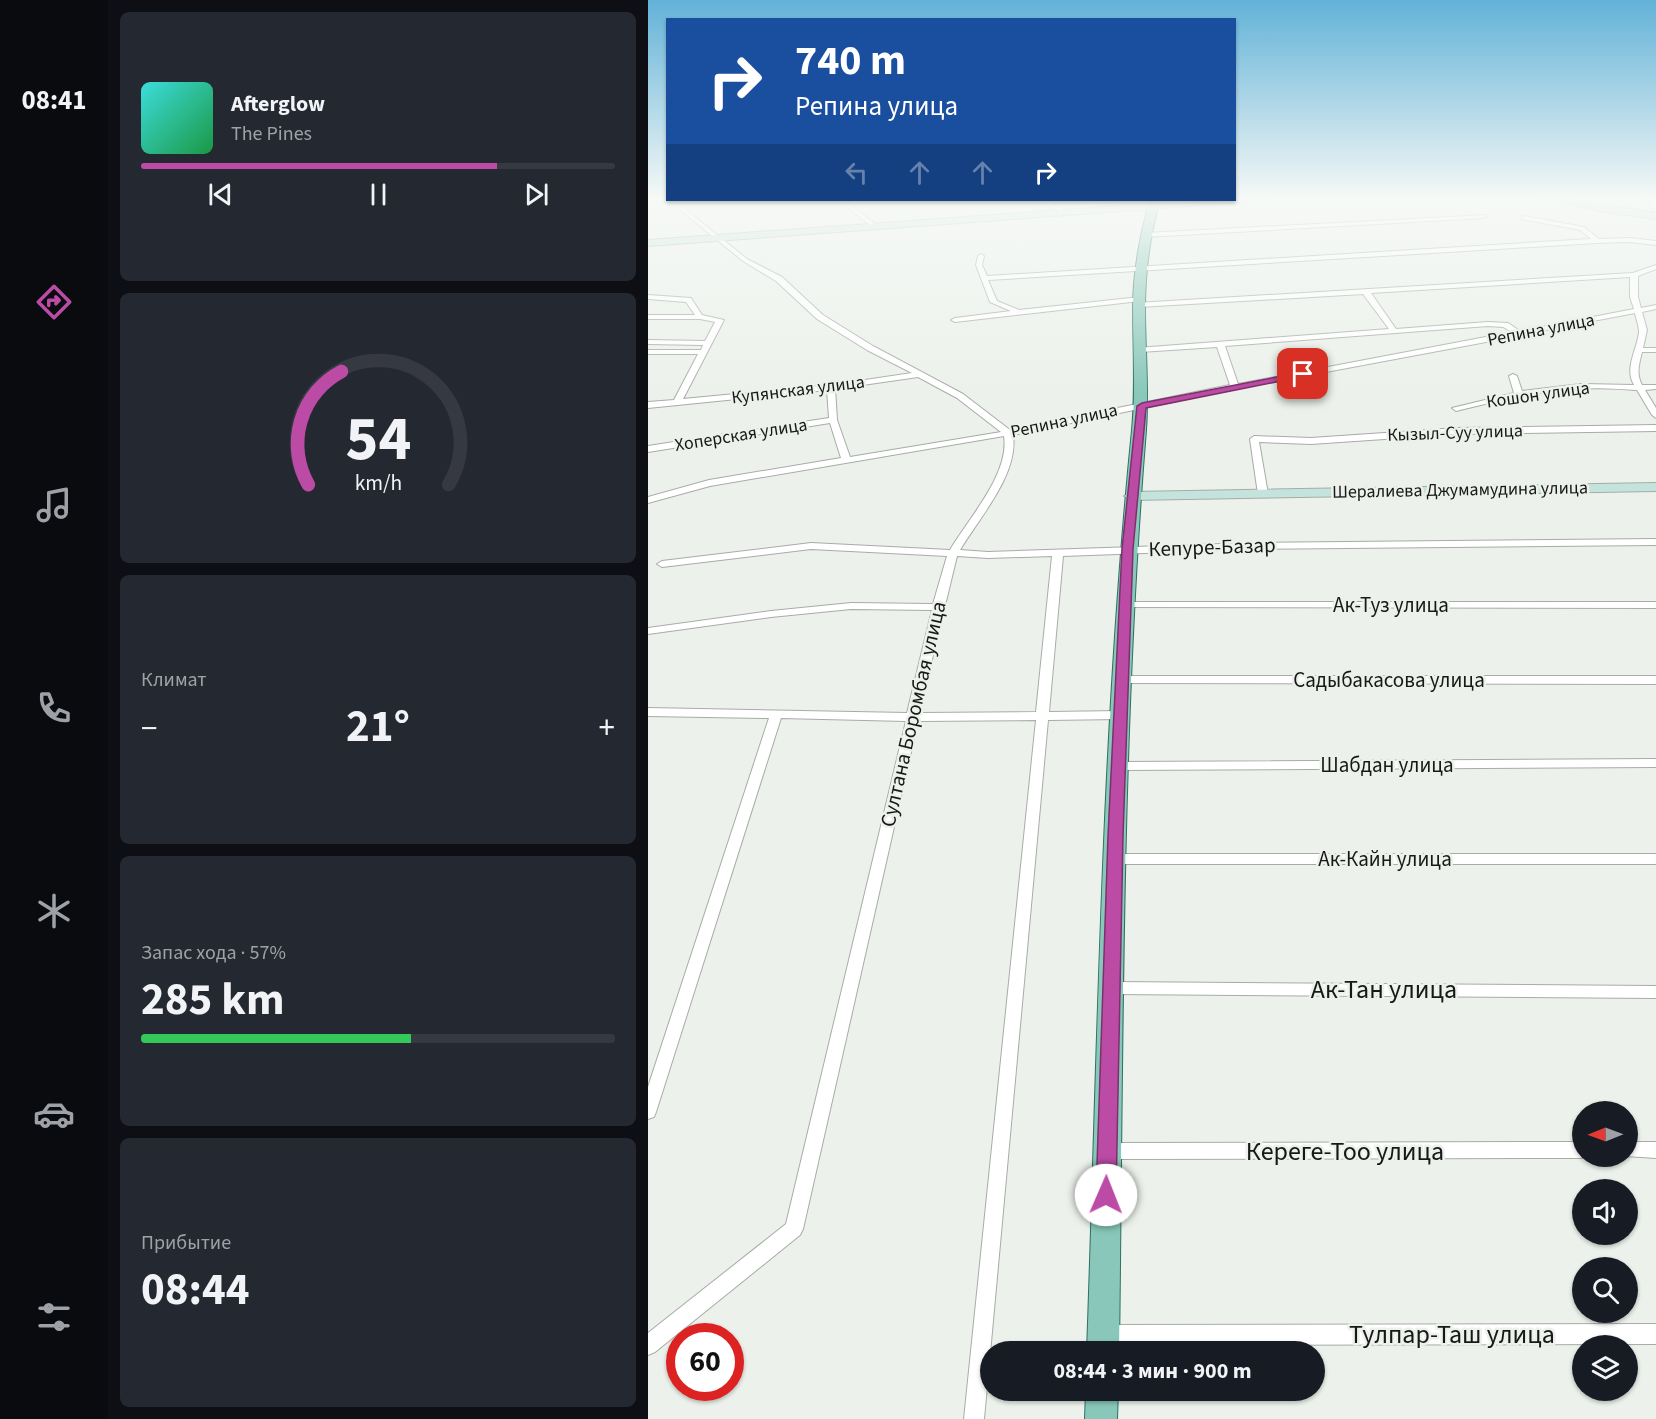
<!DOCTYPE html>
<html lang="ru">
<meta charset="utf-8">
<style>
body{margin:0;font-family:"Source Sans 3",sans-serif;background:#242831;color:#f1f3f6;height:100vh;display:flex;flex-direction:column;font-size:22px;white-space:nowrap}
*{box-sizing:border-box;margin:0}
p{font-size:20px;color:#9ea1a6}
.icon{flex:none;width:33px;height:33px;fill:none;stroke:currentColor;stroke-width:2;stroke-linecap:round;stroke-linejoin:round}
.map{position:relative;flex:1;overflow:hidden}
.panel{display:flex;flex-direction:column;gap:12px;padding:12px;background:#0d0f14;width:540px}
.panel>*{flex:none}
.banner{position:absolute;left:18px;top:18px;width:570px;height:183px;border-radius:0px;box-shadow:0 2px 4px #0004;background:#1a4fa0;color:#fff;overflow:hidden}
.needle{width:39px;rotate:269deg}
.tools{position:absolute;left:924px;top:1101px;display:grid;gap:12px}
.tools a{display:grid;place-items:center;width:66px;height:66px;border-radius:50%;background:#171b24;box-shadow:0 2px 4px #0004;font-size:30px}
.speed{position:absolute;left:18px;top:1323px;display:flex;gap:12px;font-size:30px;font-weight:700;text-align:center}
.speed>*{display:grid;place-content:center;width:78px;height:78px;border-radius:50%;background:#171b24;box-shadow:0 2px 4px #0004;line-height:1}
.speed .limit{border:9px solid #d22;background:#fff;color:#111}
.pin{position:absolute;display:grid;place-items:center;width:51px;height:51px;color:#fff;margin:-26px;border-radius:12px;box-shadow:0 3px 9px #0006}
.me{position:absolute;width:66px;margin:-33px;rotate:1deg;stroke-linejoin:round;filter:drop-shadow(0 0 4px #0008)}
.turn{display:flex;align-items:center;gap:21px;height:126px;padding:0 30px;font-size:27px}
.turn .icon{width:78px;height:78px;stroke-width:2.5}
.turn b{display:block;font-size:42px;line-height:51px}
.lanes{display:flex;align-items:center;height:57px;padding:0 30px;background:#0003;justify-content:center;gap:30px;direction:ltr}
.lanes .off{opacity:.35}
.big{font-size:45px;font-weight:700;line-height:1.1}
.panel .tile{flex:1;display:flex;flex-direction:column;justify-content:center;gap:9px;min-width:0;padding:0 21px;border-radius:9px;background:#242831}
.panel .dial{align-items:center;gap:0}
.dial svg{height:156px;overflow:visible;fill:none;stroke:#363941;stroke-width:7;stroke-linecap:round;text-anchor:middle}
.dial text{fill:#f1f3f6;stroke:none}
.song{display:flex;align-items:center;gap:18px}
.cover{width:72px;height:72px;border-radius:9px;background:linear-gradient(135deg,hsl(180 70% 55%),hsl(140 70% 35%))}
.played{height:6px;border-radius:3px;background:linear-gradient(90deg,#bc4ba6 75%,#363941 75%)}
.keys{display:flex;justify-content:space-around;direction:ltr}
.heat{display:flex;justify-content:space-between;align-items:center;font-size:33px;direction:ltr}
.charge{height:9px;border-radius:4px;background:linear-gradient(90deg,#34c759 57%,#363941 0)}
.trip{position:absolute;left:332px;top:1341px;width:345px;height:60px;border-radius:30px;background:#171b24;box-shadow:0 2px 4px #0004;font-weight:700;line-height:60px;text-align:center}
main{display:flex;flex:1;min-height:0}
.tab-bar{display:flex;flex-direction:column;width:108px;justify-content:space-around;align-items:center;background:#090b0e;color:#9ea1a6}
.tab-bar .icon{width:42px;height:42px}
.tab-bar .selected{color:#bc4ba6}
.tab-bar b{font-size:27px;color:#f1f3f6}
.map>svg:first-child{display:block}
</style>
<main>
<nav class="tab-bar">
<b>08:41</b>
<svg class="icon selected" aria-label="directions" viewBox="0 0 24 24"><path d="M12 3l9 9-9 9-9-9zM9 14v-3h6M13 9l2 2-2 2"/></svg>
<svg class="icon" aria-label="music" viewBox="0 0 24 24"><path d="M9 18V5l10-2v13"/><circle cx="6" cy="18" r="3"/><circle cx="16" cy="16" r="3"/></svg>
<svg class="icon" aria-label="phone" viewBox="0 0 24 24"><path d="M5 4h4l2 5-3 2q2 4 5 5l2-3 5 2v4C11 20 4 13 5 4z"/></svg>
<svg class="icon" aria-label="climate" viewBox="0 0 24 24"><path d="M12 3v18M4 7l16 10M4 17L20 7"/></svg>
<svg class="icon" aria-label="car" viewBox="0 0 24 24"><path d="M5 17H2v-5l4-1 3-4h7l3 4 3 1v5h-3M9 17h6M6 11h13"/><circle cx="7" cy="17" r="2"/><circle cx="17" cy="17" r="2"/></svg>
<svg class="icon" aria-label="filters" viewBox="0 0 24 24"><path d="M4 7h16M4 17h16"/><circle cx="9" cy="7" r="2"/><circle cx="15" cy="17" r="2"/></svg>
</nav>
<section class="panel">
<div class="tile">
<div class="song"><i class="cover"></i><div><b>Afterglow</b><p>The Pines</p></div></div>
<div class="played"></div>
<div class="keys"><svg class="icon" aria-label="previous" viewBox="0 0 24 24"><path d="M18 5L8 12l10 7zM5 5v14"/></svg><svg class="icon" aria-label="pause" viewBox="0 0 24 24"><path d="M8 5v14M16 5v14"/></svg><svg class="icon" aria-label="next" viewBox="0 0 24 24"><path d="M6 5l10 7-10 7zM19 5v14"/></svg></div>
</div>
<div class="tile dial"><svg viewBox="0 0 100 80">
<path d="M14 69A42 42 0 1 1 86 69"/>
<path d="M14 69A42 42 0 0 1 31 11" stroke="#bc4ba6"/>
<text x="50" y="56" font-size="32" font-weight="700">54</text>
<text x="50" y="72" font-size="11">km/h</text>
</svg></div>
<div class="tile"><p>Климат</p>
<div class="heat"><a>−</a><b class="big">21°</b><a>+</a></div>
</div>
<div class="tile"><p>Запас хода · 57%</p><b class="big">285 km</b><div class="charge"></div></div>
<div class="tile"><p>Прибытие</p><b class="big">08:44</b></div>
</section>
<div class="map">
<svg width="1008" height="1419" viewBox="0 0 1008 1419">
<rect width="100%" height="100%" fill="#ecf1eb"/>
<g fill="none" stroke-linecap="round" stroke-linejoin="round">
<defs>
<path id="street" d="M 999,197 L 1005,197 L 1008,203 L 1008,212 L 1005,210 Z
M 20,200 L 26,200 L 99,259 L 134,277 L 175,315 L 225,346 L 315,394 L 362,430 L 582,385 L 569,347 L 492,352 L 489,352 L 489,348 L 741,329 L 715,294 L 491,307 L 487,305 L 488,303 L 985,273 L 1008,265 L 1008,269 L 990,276 L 990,297 L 993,308 L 1008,305 L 1008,309 L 994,312 L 999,330 L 995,348 L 1008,348 L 1008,352 L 994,352 C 991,364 988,374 994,385 L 1008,385 L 1008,389 L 997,390 L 1008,408 L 1008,418 L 1004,415 L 989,390 C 970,389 951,387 932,389 C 890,391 849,401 808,411 L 804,408 L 866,393 L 861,376 L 865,374 L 869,376 L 874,391 L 933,384 L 986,385 C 976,368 989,350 991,332 C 991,326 988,319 987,313 L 877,334 L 874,337 L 870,336 L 587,389 L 365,435 C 371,474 331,518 312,550 L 340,552 L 605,543 L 1008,539 L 1008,545 L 605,549 L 415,556 L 401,712 L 473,711 L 479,715 L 473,719 L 400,720 L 336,1419 L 316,1419 L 388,720 L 270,721 L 155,1229 L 152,1235 L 7,1352 L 0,1355 L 0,1333 L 138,1224 L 258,721 L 133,718 L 8,1112 L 6,1117 L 0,1119 L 0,1087 L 121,718 L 0,716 L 0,708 L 259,713 L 284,610 L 203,609 L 123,617 L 0,634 L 0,628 L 123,611 L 203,603 L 285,604 L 299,556 L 163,549 L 14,567 L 9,564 L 14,561 L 163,543 L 302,550 C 320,519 362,474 356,436 L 62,486 L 0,503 L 0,497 L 61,480 L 193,458 L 182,423 L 0,452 L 0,446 L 181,418 L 179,390 L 0,408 L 0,402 L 26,400 L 50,354 L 0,354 L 0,350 L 53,350 L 55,345 L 0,344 L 0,340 L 57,341 L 67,322 L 52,319 L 0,319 L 0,315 L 47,315 L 38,302 L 0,299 L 0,295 L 43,298 L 54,315 L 76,320 L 35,399 L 183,385 L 264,373 L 219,350 L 169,319 L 128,281 L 95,261 ZM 982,277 L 982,297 L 986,309 L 872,331 L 860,323 L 840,322 L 748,329 L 723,293 ZM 840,326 L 855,327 L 864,332 L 590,384 L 577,346 ZM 270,377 L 309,398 L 353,432 L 202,457 L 189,420 L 187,389 ZM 309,556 L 340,558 L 404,556 L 388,712 L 271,713 Z
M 191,200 L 197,200 L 227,224 L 227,226 L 223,226 Z
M 389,200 L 396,200 L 417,210 L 412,211 Z
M 838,215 L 839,216 L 836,218 L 497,237 L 494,235 L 497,233 Z
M 876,216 L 936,227 L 951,239 L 981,238 L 1008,241 L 1008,245 L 981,242 L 949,243 L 340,280 L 349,301 L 371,310 L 492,297 L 496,299 L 492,301 L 307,322 L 303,320 L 307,318 L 363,311 L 342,302 L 328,265 L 330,256 L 333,254 L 336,256 L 334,265 L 339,276 L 943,239 L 932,230 L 874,219 L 874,217 Z
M 1008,425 L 1008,431 L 810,434 L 663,444 L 611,442 L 620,494 L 615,497 L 610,494 L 602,439 L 606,436 L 663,438 L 810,428 Z
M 477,602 L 1008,602 L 1008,608 L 473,607 L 472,605 Z
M 474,676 L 1008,676 L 1008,684 L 470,683 L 468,680 Z
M 1008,759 L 1008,767 L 470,770 L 464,766 L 470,762 Z
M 467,854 L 1008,854 L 1008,864 L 467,864 L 462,862 L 460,859 L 462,856 Z
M 464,982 L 1008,986 L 1008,998 L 464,994 L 459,992 L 456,988 L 459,984 Z
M 934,1142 L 934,1156 L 937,1156 L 934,1158 L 459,1159 L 453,1156 L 450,1151 L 453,1146 L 459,1143 Z
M 980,1142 L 1008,1142 L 1008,1158 L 977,1156 L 980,1156 Z
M 1008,1324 L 1008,1344 L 457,1345 L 450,1342 L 447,1335 L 450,1328 L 457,1325 Z"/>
<path id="secondary" d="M 586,197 L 623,197 L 619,200 L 582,203 L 0,246 L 0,240 L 551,200 L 586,200 Z
M 889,197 L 909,197 L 1008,213 L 1008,219 L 956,212 Z
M 1008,483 L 1008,491 L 483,500 L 476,496 L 483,492 Z"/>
<path id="primary" d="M 502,200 L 512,200 C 502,235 497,272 497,309 C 497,349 501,390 498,430 C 473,736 475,1045 471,1352 L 439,1352 C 450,1044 453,736 484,430 C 488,390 485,349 485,308 C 485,272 492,235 502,200 Z
M 438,1390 L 470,1390 L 469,1419 L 437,1419 Z"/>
</defs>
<use href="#street" stroke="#a7aca7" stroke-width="2"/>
<use href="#secondary" stroke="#a7aca7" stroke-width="2"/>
<use href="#primary" stroke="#2d7162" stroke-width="2"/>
<use href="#street" fill="#fff" fill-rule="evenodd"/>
<use href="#secondary" fill="#c4e3dc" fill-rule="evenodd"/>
<use href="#primary" fill="#88c7b9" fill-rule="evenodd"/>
</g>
<linearGradient id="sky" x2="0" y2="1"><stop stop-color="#62b2d8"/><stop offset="0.5" stop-color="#f6f9f6"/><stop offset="1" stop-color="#f6f9f6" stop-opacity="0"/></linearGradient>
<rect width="1008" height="396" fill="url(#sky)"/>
<path fill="#bc4ba6" stroke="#7a316c" stroke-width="1.5" d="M 655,372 L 660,374 L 658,376 L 498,408 L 485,549 L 475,836 L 468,1195 L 465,1202 L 458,1204 L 451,1202 L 448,1195 L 460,836 L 474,549 L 489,406 L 494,403 Z"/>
<g text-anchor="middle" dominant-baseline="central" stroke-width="5" stroke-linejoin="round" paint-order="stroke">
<g font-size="18" fill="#171817" stroke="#ecf1eb">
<text transform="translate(893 330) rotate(-11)">Репина улица</text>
<text transform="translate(150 390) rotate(-7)">Купянская улица</text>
<text transform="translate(890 395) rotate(-8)">Кошон улица</text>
<text transform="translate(416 421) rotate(-12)">Репина улица</text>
<text transform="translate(807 433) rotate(-2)">Кызыл-Суу улица</text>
<text transform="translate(93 435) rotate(-9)">Хоперская улица</text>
<text transform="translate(812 490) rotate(-1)">Шералиева Джумамудина улица</text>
</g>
<g font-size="21" fill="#171817" stroke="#ecf1eb">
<text transform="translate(564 547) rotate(-2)">Кепуре-Базар</text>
<text x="743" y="605">Ак-Туз улица</text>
<text x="741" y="680">Садыбакасова улица</text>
<text transform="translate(265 714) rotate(-77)">Султана Боромбая улица</text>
<text x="739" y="765">Шабдан улица</text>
<text x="737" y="859">Ак-Кайн улица</text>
</g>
<g font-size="26" fill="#171817" stroke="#ecf1eb">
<text x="736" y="989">Ак-Тан улица</text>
<text x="697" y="1151">Кереге-Тоо улица</text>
<text x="804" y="1334">Тулпар-Таш улица</text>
</g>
</g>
</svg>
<div class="tools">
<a><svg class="needle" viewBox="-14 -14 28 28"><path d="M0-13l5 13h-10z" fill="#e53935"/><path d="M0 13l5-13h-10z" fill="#9ea1a6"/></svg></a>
<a><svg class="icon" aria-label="sound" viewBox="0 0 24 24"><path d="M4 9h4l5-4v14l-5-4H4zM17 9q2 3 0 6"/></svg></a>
<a><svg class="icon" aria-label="search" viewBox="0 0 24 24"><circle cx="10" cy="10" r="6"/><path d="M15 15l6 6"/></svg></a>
<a><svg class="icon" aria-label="layers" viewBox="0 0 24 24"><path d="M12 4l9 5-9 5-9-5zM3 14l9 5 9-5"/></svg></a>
</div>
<div class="speed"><div class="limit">60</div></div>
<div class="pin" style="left:655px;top:374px;background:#d93025"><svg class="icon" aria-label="arrive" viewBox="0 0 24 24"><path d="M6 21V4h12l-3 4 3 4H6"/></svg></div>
<svg class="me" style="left:458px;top:1195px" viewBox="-20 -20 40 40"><circle r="19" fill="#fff"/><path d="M0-13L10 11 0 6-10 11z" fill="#bc4ba6"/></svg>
<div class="trip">08:44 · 3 мин · 900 m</div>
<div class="banner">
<div class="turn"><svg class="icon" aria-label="right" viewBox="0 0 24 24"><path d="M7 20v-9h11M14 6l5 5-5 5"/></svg><div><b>740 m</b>Репина улица</div></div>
<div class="lanes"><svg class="icon off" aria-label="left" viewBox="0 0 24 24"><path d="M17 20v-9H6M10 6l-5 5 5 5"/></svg><svg class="icon off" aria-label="ahead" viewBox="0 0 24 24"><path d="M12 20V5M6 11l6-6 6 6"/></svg><svg class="icon off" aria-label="ahead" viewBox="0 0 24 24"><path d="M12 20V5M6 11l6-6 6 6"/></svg><svg class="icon" aria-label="right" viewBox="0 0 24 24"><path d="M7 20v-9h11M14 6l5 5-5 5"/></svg></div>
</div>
</div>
</main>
